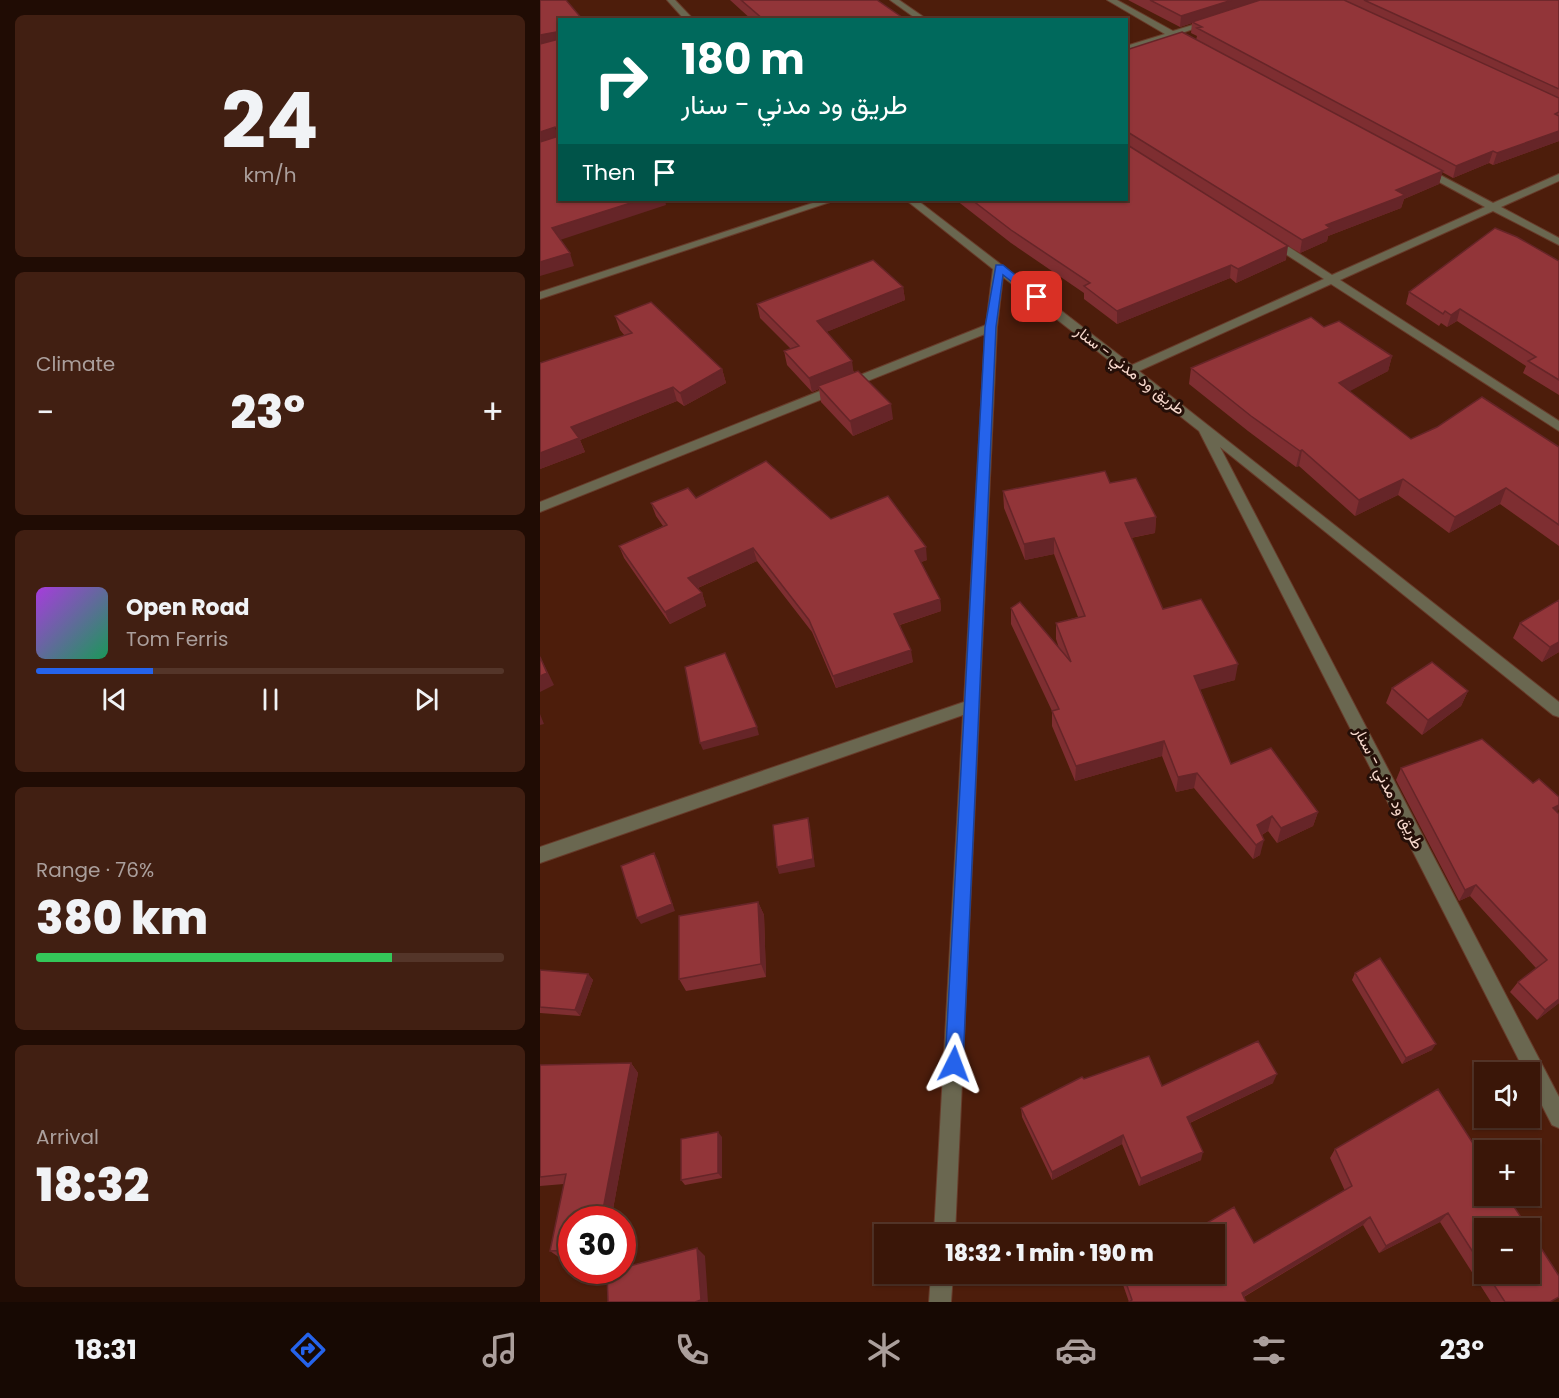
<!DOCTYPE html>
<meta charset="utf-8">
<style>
body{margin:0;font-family:Poppins,Vazirmatn,sans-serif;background:#411f12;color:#f1f3f6;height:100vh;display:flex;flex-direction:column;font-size:22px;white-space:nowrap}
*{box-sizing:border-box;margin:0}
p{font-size:20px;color:#ab9f9c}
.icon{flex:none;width:33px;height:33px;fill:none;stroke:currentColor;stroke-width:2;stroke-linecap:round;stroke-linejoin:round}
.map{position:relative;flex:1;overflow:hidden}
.details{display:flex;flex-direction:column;gap:15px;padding:15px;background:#200c04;width:540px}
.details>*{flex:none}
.top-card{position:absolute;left:18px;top:18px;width:570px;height:183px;border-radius:0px;box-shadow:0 2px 4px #0004,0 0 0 2px #543529;background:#00695c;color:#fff;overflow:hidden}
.controls{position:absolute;left:934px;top:1062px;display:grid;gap:12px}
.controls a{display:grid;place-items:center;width:66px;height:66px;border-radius:0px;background:#3a1608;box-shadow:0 2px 4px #0004,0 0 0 2px #543529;font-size:30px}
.speed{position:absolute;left:18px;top:1206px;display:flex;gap:12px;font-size:30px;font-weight:700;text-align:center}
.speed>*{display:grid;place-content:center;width:78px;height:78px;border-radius:50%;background:#3a1608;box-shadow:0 2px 4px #0004,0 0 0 2px #543529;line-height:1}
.speed .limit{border:9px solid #d22;background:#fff;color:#111}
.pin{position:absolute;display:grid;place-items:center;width:51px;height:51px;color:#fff;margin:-26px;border-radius:12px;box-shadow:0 3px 9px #0006}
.me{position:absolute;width:66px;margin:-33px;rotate:3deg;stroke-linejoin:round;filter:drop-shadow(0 0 4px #0008)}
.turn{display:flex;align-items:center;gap:21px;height:126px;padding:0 24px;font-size:27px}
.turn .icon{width:78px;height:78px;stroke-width:2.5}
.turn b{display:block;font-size:42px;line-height:51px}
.then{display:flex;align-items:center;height:57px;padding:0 24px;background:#0003;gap:12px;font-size:22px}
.big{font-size:45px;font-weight:800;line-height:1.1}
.details .widget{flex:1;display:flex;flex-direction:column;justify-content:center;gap:9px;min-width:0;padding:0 21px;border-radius:9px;background:#411f12}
.details .dial{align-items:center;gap:0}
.dial b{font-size:78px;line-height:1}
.song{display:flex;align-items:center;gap:18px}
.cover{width:72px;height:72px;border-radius:9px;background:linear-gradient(135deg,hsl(280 70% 55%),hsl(150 70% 35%))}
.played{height:6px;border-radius:3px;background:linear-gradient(90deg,#2563eb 25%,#543529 25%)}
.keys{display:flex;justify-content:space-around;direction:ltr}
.heat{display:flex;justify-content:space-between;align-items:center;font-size:33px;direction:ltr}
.charge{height:9px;border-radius:4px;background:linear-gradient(90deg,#34c759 76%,#543529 0)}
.trip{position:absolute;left:334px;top:1224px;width:351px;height:60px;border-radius:0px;background:#3a1608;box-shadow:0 2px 4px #0004,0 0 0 2px #543529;font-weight:800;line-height:60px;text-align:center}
.dock{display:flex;height:96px;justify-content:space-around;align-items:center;background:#170903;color:#ab9f9c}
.dock .icon{width:42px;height:42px}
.dock .active{color:#2563eb}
.dock b{font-size:27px;color:#f1f3f6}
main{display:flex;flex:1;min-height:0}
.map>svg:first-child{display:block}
</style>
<main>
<section class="details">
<div class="widget dial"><b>24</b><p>km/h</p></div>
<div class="widget"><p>Climate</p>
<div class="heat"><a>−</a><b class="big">23°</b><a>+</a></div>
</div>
<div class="widget">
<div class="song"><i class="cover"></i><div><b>Open Road</b><p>Tom Ferris</p></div></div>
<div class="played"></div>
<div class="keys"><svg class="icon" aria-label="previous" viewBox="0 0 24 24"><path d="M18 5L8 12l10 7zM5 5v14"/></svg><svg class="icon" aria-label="pause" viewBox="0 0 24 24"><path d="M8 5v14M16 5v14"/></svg><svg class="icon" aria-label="next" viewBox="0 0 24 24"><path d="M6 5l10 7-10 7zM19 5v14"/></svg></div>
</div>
<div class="widget"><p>Range · 76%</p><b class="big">380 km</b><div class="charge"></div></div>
<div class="widget"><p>Arrival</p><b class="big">18:32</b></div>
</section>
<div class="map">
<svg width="1019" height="1302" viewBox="0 0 1019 1302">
<rect width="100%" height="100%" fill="#4d1d0b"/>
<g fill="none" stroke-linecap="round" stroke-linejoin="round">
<defs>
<path id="street" d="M 127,0 L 135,0 L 154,20 L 145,20 Z
M 350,0 L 359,0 L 388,20 L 378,20 Z
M 567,0 L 577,0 L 633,31 L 669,20 L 673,22 L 639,34 L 653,42 L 653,46 L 647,46 L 631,37 L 586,51 L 586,46 L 625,34 Z
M 879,167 L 885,167 L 953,203 L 1019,174 L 1019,181 L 961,207 L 1019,238 L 1019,245 L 953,211 L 800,280 L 1019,421 L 1019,431 L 791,284 L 599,371 L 1019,702 L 1019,717 L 1013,715 L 680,447 L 1019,1097 L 1019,1128 L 1012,1125 L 990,1082 L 990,1072 L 985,1072 L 659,431 L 463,277 L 457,327 L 415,1234 L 394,1234 L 423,715 L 0,863 L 0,847 L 424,702 L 445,334 L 0,512 L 0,502 L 446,325 L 453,269 L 366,200 L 377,200 L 592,365 L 784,279 L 727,242 L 727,238 L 735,238 L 792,275 L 945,207 L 879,171 Z
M 282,200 L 296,200 L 0,299 L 0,292 Z
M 391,1274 L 413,1274 L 411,1302 L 389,1302 Z"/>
</defs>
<use href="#street" stroke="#683b2a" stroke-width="2"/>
<use href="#street" fill="#6a6750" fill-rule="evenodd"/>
</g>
<path fill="#7e2e31" d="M 190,0 L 337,0 L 366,20 L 212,20 Z
M 588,0 L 1019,0 L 1019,141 L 953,165 L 949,163 L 913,178 L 902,172 L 899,184 L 864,199 L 861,208 L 788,236 L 787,241 L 760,253 L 727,233 L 746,260 L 696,283 L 690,278 L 577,324 L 544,299 L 544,293 L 471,243 L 416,200 L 586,200 L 586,50 L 656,40 L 657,36 L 651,33 L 652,23 L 640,27 Z
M 1019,261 L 1019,395 L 983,373 L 986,366 L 917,321 L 907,327 L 901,323 L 899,326 L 866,304 L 869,292 Z
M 363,287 L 365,300 L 286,332 L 314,372 L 353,419 L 313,436 L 281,402 L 279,389 L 272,392 L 247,365 L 244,351 L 251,349 L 220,318 L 217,304 Z
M 75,316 L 182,369 L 186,383 L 144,406 L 137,401 L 40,440 L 45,452 L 0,469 L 85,336 L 80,330 Z
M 784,327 L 852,356 L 848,371 L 809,391 L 871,439 L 1019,447 L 1019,546 L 960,504 L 909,533 L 858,495 L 815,516 L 759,466 L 756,467 L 708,431 L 649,384 L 651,368 Z
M 570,483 L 616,517 L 615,533 L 591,538 L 623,609 L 695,680 L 660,689 L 691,764 L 778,812 L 773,826 L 737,843 L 728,831 L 722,835 L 720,855 L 713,859 L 654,788 L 636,792 L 622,756 L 535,781 L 512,726 L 512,711 L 471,624 L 471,608 L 519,648 L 516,639 L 516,623 L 538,617 L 514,554 L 485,560 L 464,508 L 463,491 Z
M 156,498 L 291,519 L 387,560 L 381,562 L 400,599 L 401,611 L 360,625 L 373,662 L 296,688 L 272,632 L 217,561 L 158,588 L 162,593 L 166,606 L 130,624 L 84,558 L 79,546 L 123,526 L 116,516 L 111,503 Z
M 980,623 L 1019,652 L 1002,662 L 973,638 Z
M 852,688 L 928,691 L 921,706 L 882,735 L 846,703 Z
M 861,768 L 1017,812 L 1019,814 L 1019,1003 L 997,1020 L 970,992 L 978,982 L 996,968 L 930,896 L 919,901 L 856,780 Z
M 218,902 L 224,915 L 226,977 L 146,991 L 139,979 Z
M 0,970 L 48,974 L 53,980 L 40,1016 L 0,1013 Z
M 815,973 L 892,1050 L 862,1064 L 812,980 Z
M 91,1063 L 98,1073 L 71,1220 L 32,1220 L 32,1258 L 20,1258 L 10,1251 L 24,1184 L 0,1186 L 0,1065 Z
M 544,1079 L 622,1086 L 733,1083 L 650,1123 L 661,1160 L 599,1186 L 582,1144 L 512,1180 L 482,1117 L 481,1108 Z
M 182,1137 L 182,1178 L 145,1185 L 141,1180 Z
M 795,1149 L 945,1228 L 945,1274 L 990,1274 L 1011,1302 L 951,1302 L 900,1222 L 839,1253 L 823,1225 L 704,1297 L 589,1302 L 580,1276 L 581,1274 L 675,1274 L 714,1243 L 805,1191 L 790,1158 Z"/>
<path fill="#662528" d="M 692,0 L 726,0 L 652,22 L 652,23 L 640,27 L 641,16 Z
M 16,32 L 20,44 L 0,47 L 0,35 Z
M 15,127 L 19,140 L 0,146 L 0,132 Z
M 1019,131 L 1019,141 L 953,165 L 957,153 Z
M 953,151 L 949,163 L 913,178 L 916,166 Z
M 903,171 L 899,184 L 864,199 L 861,208 L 788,236 L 787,241 L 760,253 L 762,240 L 786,225 L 856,190 Z
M 100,200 L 125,200 L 126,205 L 17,241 L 12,228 Z
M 241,200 L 253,200 L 241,203 Z
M 748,246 L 746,260 L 696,283 L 698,269 Z
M 30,253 L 34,266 L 0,276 L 0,262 Z
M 691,265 L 690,278 L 577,324 L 577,311 Z
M 363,287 L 365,300 L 279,335 L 277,321 Z
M 920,309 L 917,321 L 907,327 L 911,315 Z
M 852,356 L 848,371 L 795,399 L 799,383 Z
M 312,361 L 314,375 L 278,386 L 279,389 L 272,392 L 269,378 Z
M 182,369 L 186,383 L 144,406 L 140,393 Z
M 133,387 L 137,401 L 40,440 L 45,452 L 0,469 L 0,453 L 31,427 Z
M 351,404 L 353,419 L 313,436 L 310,421 Z
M 762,450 L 759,466 L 756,467 L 760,451 Z
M 863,479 L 858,495 L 815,516 L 819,500 Z
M 966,488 L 960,504 L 909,533 L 915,517 Z
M 616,517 L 615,533 L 584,539 L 585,523 Z
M 514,538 L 514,554 L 485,560 L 484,544 Z
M 386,547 L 387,560 L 376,564 L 375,551 Z
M 213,548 L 217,561 L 153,590 L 148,578 Z
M 162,593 L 166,606 L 130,624 L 125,612 Z
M 400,599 L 401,611 L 356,626 L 354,614 Z
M 1019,642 L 1019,652 L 1002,662 L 1010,647 Z
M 371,650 L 373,662 L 296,688 L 293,676 Z
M 0,656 L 14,685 L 0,692 Z
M 698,664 L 695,680 L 652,692 L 654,676 Z
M 928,691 L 921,706 L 882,735 L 888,720 Z
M 0,714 L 4,724 L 0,725 Z
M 217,727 L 219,735 L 163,750 L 160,743 Z
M 624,741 L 622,756 L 535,781 L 536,766 Z
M 657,773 L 654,788 L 636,792 L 638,777 Z
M 1019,805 L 1019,809 L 1016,814 L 1013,808 Z
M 778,812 L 773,826 L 737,843 L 741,828 Z
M 732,816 L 728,831 L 714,839 L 717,825 Z
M 268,818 L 270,825 L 275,867 L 239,874 L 237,867 Z
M 724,840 L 720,855 L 713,859 L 716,845 Z
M 114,853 L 118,860 L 135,911 L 101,924 L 97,918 Z
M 936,885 L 930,896 L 919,901 L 925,890 Z
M 218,902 L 224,915 L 226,977 L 221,964 Z
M 48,974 L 53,980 L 40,1016 L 35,1010 Z
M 1019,999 L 1019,1003 L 997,1020 L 1005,1010 Z
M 896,1044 L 892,1050 L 862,1064 L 866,1058 Z
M 91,1063 L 98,1073 L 71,1220 L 61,1220 Z
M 737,1074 L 733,1083 L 645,1125 L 647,1117 Z
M 178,1132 L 182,1137 L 182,1178 L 178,1173 Z
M 583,1135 L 582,1144 L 512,1180 L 512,1172 Z
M 663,1152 L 661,1160 L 599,1186 L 601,1178 Z
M 908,1213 L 900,1222 L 839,1253 L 846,1246 Z
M 830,1217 L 823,1225 L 698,1300 L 702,1293 Z
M 157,1248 L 165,1256 L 168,1302 L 155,1302 Z"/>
<path fill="#923539" stroke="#662528" stroke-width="1.5" d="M 0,0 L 26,0 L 43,20 L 20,20 L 20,200 L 100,200 L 12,228 L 30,253 L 0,262 L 0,142 L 16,137 L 18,129 L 15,127 L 0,132 L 0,44 L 19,39 L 16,32 L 0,35 Z
M 201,0 L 337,0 L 366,20 L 224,20 Z
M 610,0 L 692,0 L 641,16 Z
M 720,0 L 804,0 L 1019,98 L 1019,112 L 1015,114 L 1019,116 L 1019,131 L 957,153 L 953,151 L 916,166 L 657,28 L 662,27 L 652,22 Z
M 824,0 L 1019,0 L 1019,89 Z
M 642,32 L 903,171 L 856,190 L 865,195 L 786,225 L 790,228 L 762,240 L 586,131 L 586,50 Z
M 586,144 L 748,246 L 698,269 L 691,265 L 577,311 L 544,286 L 550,283 L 471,230 L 432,200 L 586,200 Z
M 955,228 L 977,237 L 1019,261 L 1019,380 L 988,361 L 996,357 L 920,309 L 911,315 L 905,311 L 903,314 L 869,292 Z
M 333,260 L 363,287 L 277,321 L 312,361 L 269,378 L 244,351 L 259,346 L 217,304 Z
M 111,302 L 182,369 L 140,393 L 133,387 L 31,427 L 39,438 L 0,453 L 0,363 L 92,333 L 75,316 Z
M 771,317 L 784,327 L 799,321 L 852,356 L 799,383 L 871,439 L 897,427 L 942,397 L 1019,447 L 1019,525 L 966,488 L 915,517 L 863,479 L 819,500 L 762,450 L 760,451 L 711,416 L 651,368 Z
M 318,371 L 351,404 L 310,421 L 278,386 Z
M 226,461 L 291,519 L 348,496 L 386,547 L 375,551 L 400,599 L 354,614 L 371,650 L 293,676 L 269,620 L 213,548 L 148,578 L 162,593 L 125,612 L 79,546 L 127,525 L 111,503 L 148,488 L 156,498 Z
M 565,471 L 570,483 L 596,478 L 616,517 L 585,523 L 623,609 L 661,599 L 698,664 L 654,676 L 691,764 L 731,748 L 778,812 L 741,828 L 732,816 L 717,825 L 724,840 L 716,845 L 657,773 L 638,777 L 624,741 L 536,766 L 512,711 L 519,709 L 471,608 L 480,602 L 531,662 L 516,623 L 545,616 L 514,538 L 484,544 L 463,491 Z
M 1019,600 L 1019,642 L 1010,647 L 980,623 Z
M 185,653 L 217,727 L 160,743 L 145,667 Z
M 0,657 L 7,673 L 0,676 Z
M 892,662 L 928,691 L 888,720 L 852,688 Z
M 942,739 L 993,783 L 999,779 L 1019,797 L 1019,805 L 1013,808 L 1019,814 L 1019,999 L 1005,1010 L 978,982 L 1007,960 L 936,885 L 925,890 L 861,768 Z
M 268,818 L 273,859 L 237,867 L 233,825 Z
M 114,853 L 132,904 L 97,918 L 81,866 Z
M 218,902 L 221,964 L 139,979 L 139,916 Z
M 840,958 L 896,1044 L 866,1058 L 815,973 Z
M 0,970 L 48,974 L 35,1010 L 0,1007 Z
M 718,1041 L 737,1074 L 647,1117 L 663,1152 L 601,1178 L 583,1135 L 512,1172 L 481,1108 L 542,1077 L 544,1079 L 609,1056 L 622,1086 Z
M 91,1063 L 61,1220 L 32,1220 L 32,1250 L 10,1251 L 26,1174 L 0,1177 L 0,1065 Z
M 898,1089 L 945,1162 L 945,1196 L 967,1196 L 988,1228 L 945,1228 L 945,1271 L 908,1213 L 846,1246 L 830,1217 L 702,1293 L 706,1302 L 589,1302 L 592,1300 L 583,1274 L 675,1274 L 675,1234 L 648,1234 L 694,1207 L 714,1243 L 812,1186 L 795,1149 Z
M 178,1132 L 178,1173 L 141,1180 L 141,1139 Z
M 990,1231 L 1019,1276 L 1019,1297 L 1010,1302 L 965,1302 L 947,1274 L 990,1274 Z
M 157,1248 L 161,1300 L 155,1302 L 68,1302 L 67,1272 L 73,1270 L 82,1270 L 82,1268 Z"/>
<path fill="#2563eb" stroke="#184099" stroke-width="1.5" d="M 456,265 L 463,265 L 502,297 L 494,299 L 463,275 L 456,327 L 423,1064 L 420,1070 L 414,1073 L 408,1070 L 405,1064 L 445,327 Z"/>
<g text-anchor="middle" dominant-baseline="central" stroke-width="6" stroke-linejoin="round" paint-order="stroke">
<g font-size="16" fill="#f8d9cd" stroke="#250f08">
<text transform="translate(590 370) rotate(38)">طريق ود مدني - سنار</text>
<text transform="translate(849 788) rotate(63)">طريق ود مدني - سنار</text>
</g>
</g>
</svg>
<div class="controls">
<a><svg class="icon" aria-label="sound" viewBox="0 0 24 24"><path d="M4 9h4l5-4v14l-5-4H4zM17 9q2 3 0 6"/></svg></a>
<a>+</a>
<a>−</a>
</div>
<div class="speed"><div class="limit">30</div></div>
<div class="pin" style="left:497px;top:297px;background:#d93025"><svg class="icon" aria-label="arrive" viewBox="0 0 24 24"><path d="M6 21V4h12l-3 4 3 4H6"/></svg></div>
<svg class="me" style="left:414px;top:1064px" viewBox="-20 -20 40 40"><path d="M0-17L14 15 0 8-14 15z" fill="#2563eb" stroke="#fff" stroke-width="4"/></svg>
<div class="trip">18:32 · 1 min · 190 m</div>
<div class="top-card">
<div class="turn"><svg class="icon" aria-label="right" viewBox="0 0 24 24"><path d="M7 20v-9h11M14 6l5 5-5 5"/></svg><div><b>180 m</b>طريق ود مدني - سنار</div></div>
<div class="then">Then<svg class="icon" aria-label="arrive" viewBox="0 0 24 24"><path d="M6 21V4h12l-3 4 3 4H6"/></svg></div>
</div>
</div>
</main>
<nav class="dock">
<b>18:31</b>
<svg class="icon active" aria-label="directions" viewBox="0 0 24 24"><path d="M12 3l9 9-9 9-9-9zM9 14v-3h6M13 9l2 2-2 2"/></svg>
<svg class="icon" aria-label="music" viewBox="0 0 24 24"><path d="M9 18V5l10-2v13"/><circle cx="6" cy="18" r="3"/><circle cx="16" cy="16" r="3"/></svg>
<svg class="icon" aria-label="phone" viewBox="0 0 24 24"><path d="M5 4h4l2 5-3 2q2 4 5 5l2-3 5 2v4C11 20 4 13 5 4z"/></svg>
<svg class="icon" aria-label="climate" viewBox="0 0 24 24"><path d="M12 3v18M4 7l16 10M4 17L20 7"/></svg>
<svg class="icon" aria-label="car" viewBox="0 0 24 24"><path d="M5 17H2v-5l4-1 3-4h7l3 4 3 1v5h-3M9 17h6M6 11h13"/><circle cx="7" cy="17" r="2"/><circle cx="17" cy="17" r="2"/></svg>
<svg class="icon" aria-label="filters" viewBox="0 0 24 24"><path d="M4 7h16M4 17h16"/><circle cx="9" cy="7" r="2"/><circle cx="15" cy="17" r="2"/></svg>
<b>23°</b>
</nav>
